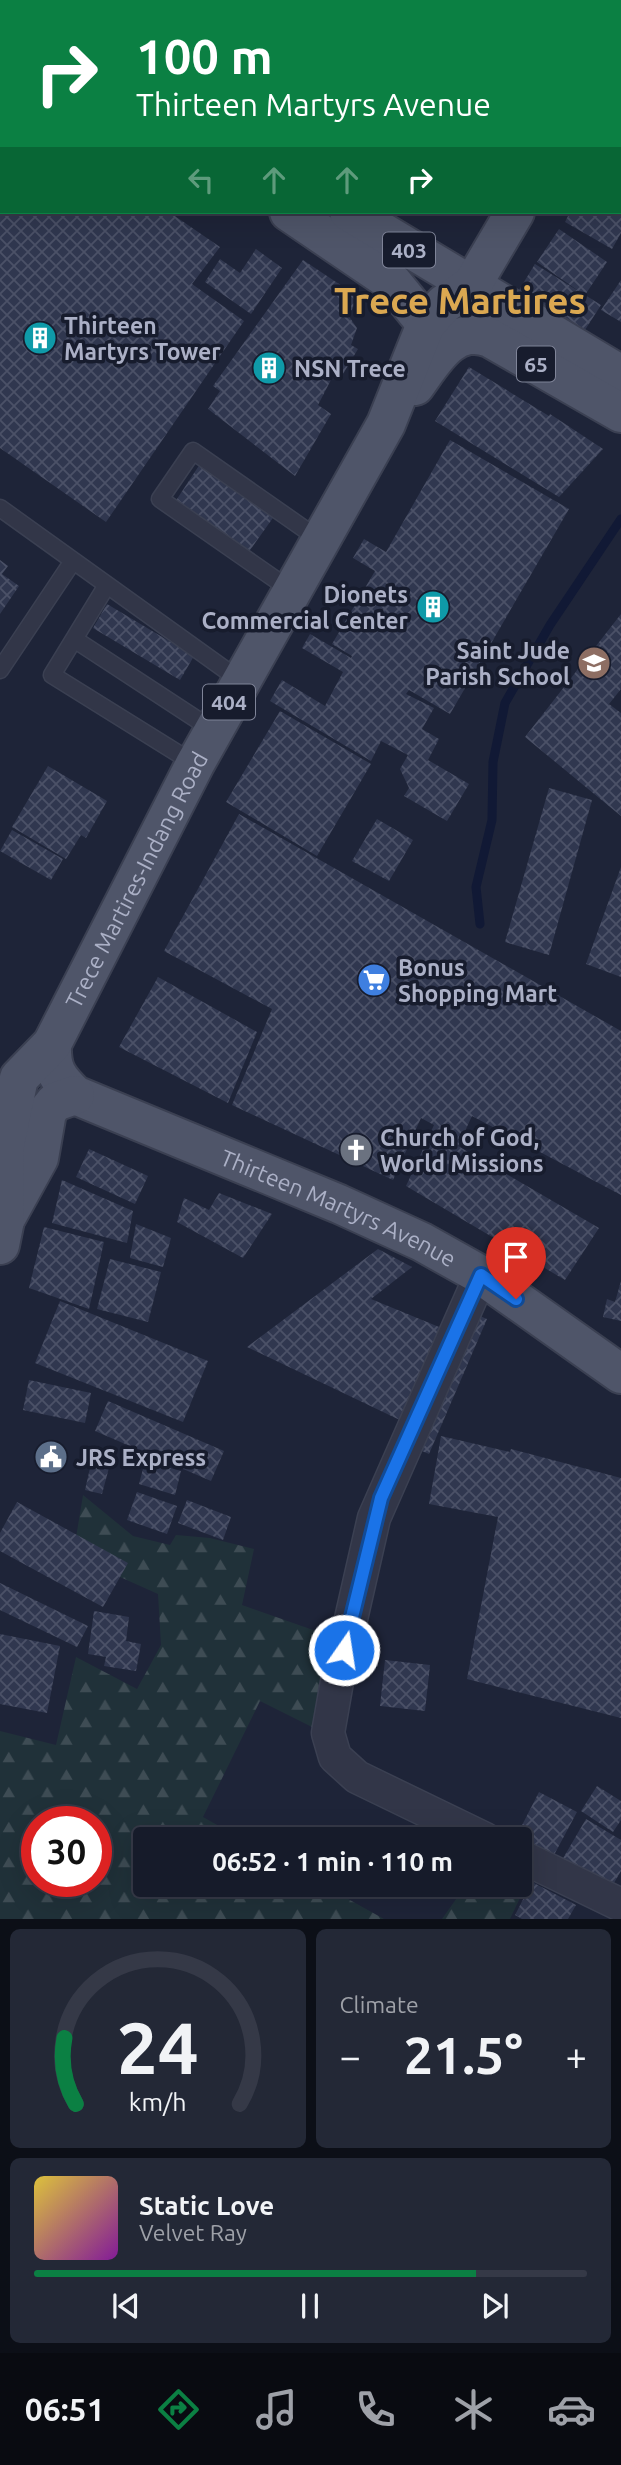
<!DOCTYPE html>
<meta charset="utf-8">
<style>
body{margin:0;font-family:Ubuntu,sans-serif;background:#232836;color:#f1f3f6;height:100vh;display:flex;flex-direction:column;font-size:26px;white-space:nowrap}
*{box-sizing:border-box;margin:0}
p{font-size:23px;color:#9ea1a8}
.icon{flex:none;width:38px;height:38px;fill:none;stroke:currentColor;stroke-width:2;stroke-linecap:round;stroke-linejoin:round}
.map{position:relative;height:1919px;overflow:hidden}
.details{display:flex;flex-direction:column;gap:10px;padding:10px;background:#0c0f17;flex:1}
.details>*{flex:none}
.top-card{position:absolute;left:0px;top:0px;width:621px;height:214px;box-shadow:0 7px 28px #0002,0 0 0 2px #353947;background:#0b8043;color:#fff;overflow:hidden}
.speed{position:absolute;left:21px;top:1806px;display:flex;gap:14px;font-size:35px;font-weight:700;text-align:center}
.speed>*{display:grid;place-content:center;width:91px;height:91px;border-radius:50%;background:#161b2a;box-shadow:0 7px 28px #0002,0 0 0 2px #353947;line-height:1}
.speed .limit{border:10px solid #d22;background:#fff;color:#111}
.pin{position:absolute;display:grid;place-items:center;width:60px;height:60px;color:#fff;margin:-72px -30px;border-radius:50% 50% 50% 0;rotate:-45deg;box-shadow:0 0 7px #0007}
.pin .icon{rotate:45deg}
.me{position:absolute;width:77px;margin:-38px;rotate:13deg;stroke-linejoin:round;filter:drop-shadow(0 0 5px #0008)}
.turn{display:flex;align-items:center;gap:24px;height:147px;padding:0 21px;font-size:32px}
.turn .icon{width:91px;height:91px;stroke-width:2.5}
.turn b{display:block;font-size:49px;line-height:60px}
.lanes{display:flex;align-items:center;height:66px;padding:0 21px;background:#0003;justify-content:center;gap:35px;direction:ltr}
.lanes .off{opacity:.35}
.big{font-size:52px;font-weight:700;line-height:1.1}
.details .card{flex:1;display:flex;flex-direction:column;justify-content:center;gap:10px;min-width:0;padding:0 24px;border-radius:10px;background:#232836}
.details .dial{align-items:center;gap:0}
.dial svg{height:182px;overflow:visible;fill:none;stroke:#353947;stroke-width:7;stroke-linecap:round;text-anchor:middle}
.dial text{fill:#f1f3f6;stroke:none}
.song{display:flex;align-items:center;gap:21px}
.cover{width:84px;height:84px;border-radius:10px;background:linear-gradient(135deg,hsl(50 70% 55%),hsl(290 70% 35%))}
.played{height:7px;border-radius:4px;background:linear-gradient(90deg,#0b8043 80%,#353947 80%)}
.keys{display:flex;justify-content:space-around;direction:ltr}
.heat{display:flex;justify-content:space-between;align-items:center;font-size:38px;direction:ltr}
.details .tiles{flex:1;display:grid;gap:10px;grid-template-columns:1fr 1fr}
.card:last-child{grid-column:span 2}
.trip{position:absolute;left:133px;top:1827px;width:399px;height:70px;border-radius:7px;background:#161b2a;box-shadow:0 7px 28px #0002,0 0 0 2px #353947;font-weight:700;line-height:70px;text-align:center}
.dock{display:flex;height:112px;justify-content:space-around;align-items:center;background:#090b11;color:#9ea1a8}
.dock .icon{width:49px;height:49px}
.dock .active{color:#0b8043}
.dock b{font-size:32px;color:#f1f3f6}
.map>svg:first-child{display:block}
</style>
<div class="map">
<svg width="621" height="1919" viewBox="0 0 621 1919">
<defs>
<pattern id="forest-firs" width="22" height="20" patternUnits="userSpaceOnUse" patternTransform="scale(1.75)"><rect width="22" height="20" fill="#203139"/><path d="M5 1l3.5 6h-7zM16 11l3.5 6h-7z" fill="#3e4c54"/></pattern>
<pattern id="building-cross-hatch" width="8" height="8" patternUnits="userSpaceOnUse" patternTransform="scale(1.75)"><rect width="8" height="8" fill="#30374f"/><path d="M0 0l8 8M0 8l8-8" fill="none" stroke="#4b5167"/></pattern>
</defs>
<rect width="100%" height="100%" fill="#1e2438"/>
<path fill="url(#forest-firs)" fill-rule="evenodd" d="M 83,1495 L 133,1536 L 170,1545 L 176,1535 L 210,1538 L 254,1549 L 242,1605 L 333,1637 L 312,1727 L 260,1701 L 203,1817 L 242,1839 L 145,1839 L 145,1885 L 323,1885 L 384,1919 L 0,1919 L 0,1731 L 56,1745 L 76,1657 L 137,1689 L 161,1645 L 158,1594 L 73,1556 ZM 37,1822 L 96,1822 L 96,1881 L 37,1881 Z
M 520,1875 L 529,1879 L 510,1919 L 442,1919 L 466,1885 L 520,1885 Z"/>
<g fill="none" stroke-linecap="round" stroke-linejoin="round">
<path stroke="#111935" stroke-width="9" d="M 480,924 L 476,887 L 492,820 L 493,762 L 505,703 L 550,625 L 621,519"/>
</g>
<path fill="url(#building-cross-hatch)" d="M 0,212 L 169,212 L 220,247 L 192,284 L 244,321 L 106,522 L 0,448 Z
M 570,212 L 621,212 L 621,233 L 612,249 L 565,222 Z
M 559,229 L 607,262 L 585,295 L 601,305 L 585,330 L 519,290 L 535,264 L 580,292 L 537,262 Z
M 256,249 L 282,268 L 251,314 L 205,282 L 220,259 L 240,273 Z
M 303,260 L 360,298 L 348,315 L 357,328 L 351,345 L 358,349 L 340,379 L 334,374 L 318,405 L 331,414 L 295,476 L 208,409 L 220,391 L 213,386 Z
M 621,280 L 621,322 L 601,310 Z
M 469,367 L 549,416 L 550,414 L 603,449 L 559,497 L 435,421 Z
M 450,440 L 569,509 L 450,714 L 409,690 L 406,694 L 434,708 L 422,729 L 439,739 L 428,760 L 469,784 L 447,821 L 404,796 L 409,788 L 400,769 L 408,755 L 381,741 L 371,761 L 270,701 L 282,680 L 325,706 L 343,672 L 302,648 L 310,634 L 351,658 L 352,656 L 332,644 L 375,571 L 353,558 L 364,539 L 386,552 Z
M 200,464 L 275,515 L 248,553 L 245,550 L 236,562 L 176,521 L 185,509 L 175,502 Z
M 0,560 L 8,566 L 2,574 L 19,586 L 0,614 Z
M 107,604 L 194,656 L 180,680 L 93,628 Z
M 621,614 L 621,689 L 609,704 L 621,713 L 621,816 L 525,737 Z
M 280,711 L 371,764 L 317,856 L 226,802 Z
M 48,766 L 107,801 L 86,838 L 81,835 L 66,859 L 12,827 Z
M 549,788 L 592,800 L 549,955 L 505,942 Z
M 239,814 L 621,1031 L 621,1195 L 472,1116 L 458,1146 L 599,1228 L 565,1280 L 406,1186 L 434,1125 L 421,1118 L 393,1180 L 232,1105 L 272,1009 L 164,951 Z
M 377,819 L 413,840 L 389,881 L 352,861 Z
M 12,830 L 63,859 L 51,880 L 0,851 Z
M 621,867 L 621,977 L 586,964 Z
M 158,977 L 257,1032 L 228,1103 L 119,1047 Z
M 89,1149 L 148,1176 L 135,1204 L 76,1177 Z
M 62,1180 L 133,1211 L 127,1243 L 52,1223 Z
M 219,1193 L 272,1214 L 243,1258 L 177,1222 L 184,1198 L 209,1210 Z
M 136,1224 L 171,1238 L 163,1267 L 130,1258 Z
M 44,1227 L 104,1242 L 89,1309 L 29,1288 Z
M 378,1249 L 412,1267 L 371,1299 L 444,1329 L 406,1423 L 247,1347 Z
M 110,1259 L 161,1272 L 148,1322 L 97,1309 Z
M 621,1281 L 621,1321 L 603,1317 L 607,1299 L 615,1302 Z
M 60,1301 L 208,1361 L 183,1422 L 35,1363 Z
M 468,1311 L 487,1319 L 429,1454 L 410,1446 Z
M 29,1380 L 91,1393 L 85,1423 L 23,1410 Z
M 108,1401 L 224,1451 L 211,1481 L 95,1431 Z
M 441,1436 L 510,1452 L 511,1449 L 621,1478 L 621,1718 L 467,1679 L 498,1517 L 429,1504 Z
M 92,1459 L 110,1464 L 102,1494 L 85,1490 Z
M 145,1461 L 181,1471 L 175,1495 L 139,1484 Z
M 137,1492 L 177,1506 L 167,1534 L 127,1520 Z
M 187,1500 L 231,1517 L 223,1540 L 178,1523 Z
M 17,1502 L 128,1563 L 103,1607 L 0,1551 L 0,1533 Z
M 0,1583 L 88,1626 L 77,1647 L 0,1610 Z
M 94,1611 L 129,1617 L 126,1641 L 141,1644 L 136,1671 L 104,1666 L 106,1657 L 88,1654 Z
M 0,1634 L 60,1646 L 47,1713 L 0,1704 Z
M 385,1660 L 430,1665 L 425,1711 L 380,1706 Z
M 597,1786 L 621,1801 L 621,1820 L 613,1832 L 581,1811 Z
M 539,1792 L 577,1812 L 554,1855 L 517,1835 Z
M 586,1819 L 621,1840 L 621,1871 L 611,1888 L 562,1860 Z
M 532,1882 L 576,1905 L 568,1919 L 522,1919 L 515,1915 Z"/>
<g fill="none" stroke-linecap="round" stroke-linejoin="round">
<defs>
<path id="lane" d="M 362,0 L 365,2
M 0,508 L 241,681
M 107,585 L 52,675 L 195,764
M 292,591 L 160,499 L 193,451 L 320,540
M 74,639 L 213,730
M 0,670 L 73,561"/>
<path id="street" d="M 599,0 L 602,2
M 620,15 L 621,16
M 481,1275 L 374,1518 L 338,1676 L 328,1733 L 335,1757 L 357,1777 L 485,1839
M 520,1856 L 621,1905"/>
<path id="secondary" d="M 0,29 L 2,27"/>
<g id="primary">
<path d="M 9,0 L 11,2"/>
<path d="M 620,38 L 621,35"/>
<path d="M 289,212 L 392,282 L 426,324"/>
<path d="M 349,212 L 621,375"/>
<path d="M 415,386 C 434,360 453,324 490,338 L 621,413"/>
<path id="s1" d="M 52,1044 C 51,1069 57,1078 75,1095 L 339,1204 L 422,1242 L 481,1275 L 621,1374"/>
<path d="M 6,1218 L 39,1158 L 47,1112 L 55,1102 L 75,1095"/>
<path id="s2" d="M 0,1245 L 5,1220 L 4,1149 L 19,1078 L 52,1044 L 195,764 L 386,424 L 426,324 L 444,304 L 472,285 L 515,212"/>
</g>
</defs>
<use href="#lane" stroke="#3b4052" stroke-width="19"/>
<use href="#street" stroke="#3b4052" stroke-width="35"/>
<use href="#secondary" stroke="#3b4052" stroke-width="42"/>
<use href="#primary" stroke="#3b4052" stroke-width="42"/>
<use href="#lane" stroke="#323648" stroke-width="16"/>
<use href="#street" stroke="#323648" stroke-width="32"/>
<use href="#secondary" stroke="#3f445c" stroke-width="38"/>
<use href="#primary" stroke="#4f5569" stroke-width="38"/>
</g>
<g fill="none" stroke-linecap="round" stroke-linejoin="round">
<defs>
<path id="route" d="M 344,1650 L 381,1498 L 481,1275 L 516,1299"/>
</defs>
<use href="#route" stroke="#114b97" stroke-width="18"/>
<use href="#route" stroke="#1a73e8" stroke-width="12"/>
</g>
<defs>
<symbol id="building-disc" viewBox="-11 -11 22 22"><circle r="9.5" fill="#0f9aa8" stroke="#171c2d"/><path d="M-4-6H4V6H1V3H-1V6H-4ZM-2.5-4.3h1.7v1.8h-1.7ZM.8-4.3h1.7v1.8H.8ZM-2.5-1h1.7V.8h-1.7ZM.8-1h1.7V.8H.8Z" fill="#fff"/></symbol>
<symbol id="school-disc" viewBox="-11 -11 22 22"><circle r="9.5" fill="#8d6e63" stroke="#171c2d"/><path d="M0-5L7-2L0 1L-7-2ZM-4 1L0 2.5L4 1V4Q0 6-4 4Z" fill="#fff"/></symbol>
<symbol id="supermarket-disc" viewBox="-11 -11 22 22"><circle r="9.5" fill="#3f7fe0" stroke="#171c2d"/><path d="M-6-5.5h2.5l.6 2H6L4.5 2H-2.5L-4.4-4H-6ZM-1.5 3.2a1.3 1.3 0 1 0 .1 0ZM3 3.2a1.3 1.3 0 1 0 .1 0Z" fill="#fff"/></symbol>
<symbol id="church-disc" viewBox="-11 -11 22 22"><circle r="9.5" fill="#6b7280" stroke="#171c2d"/><path d="M-1.2-6h2.4v3.5h3.3v2.4h-3.3V6h-2.4V-.1h-3.3v-2.4h3.3Z" fill="#fff"/></symbol>
<symbol id="civic-disc" viewBox="-11 -11 22 22"><circle r="9.5" fill="#5c6f8a" stroke="#171c2d"/><path d="M-.6-6.5H3V-4.5H.6V-3L4-1V1h2V6H-6V1h2V-1L-.6-3ZM-1.2 2.5V6h2.4V2.5Z" fill="#fff"/></symbol>
</defs>
<g fill-rule="evenodd">
<use href="#building-disc" x="21" y="319" width="38" height="38"/>
<use href="#building-disc" x="250" y="349" width="38" height="38"/>
<use href="#building-disc" x="414" y="588" width="38" height="38"/>
<use href="#school-disc" x="575" y="644" width="38" height="38"/>
<use href="#supermarket-disc" x="355" y="961" width="38" height="38"/>
<use href="#church-disc" x="337" y="1131" width="38" height="38"/>
<use href="#civic-disc" x="32" y="1438" width="38" height="38"/>
</g>
<g text-anchor="middle" dominant-baseline="central" stroke-width="7" stroke-linejoin="round" paint-order="stroke">
<g fill="#171c2d" stroke="#7f8498" stroke-width="2">
<rect x="383" y="232.5" width="52" height="35" rx="5"/>
<rect x="517" y="346.5" width="38" height="35" rx="5"/>
<rect x="203" y="684.5" width="52" height="35" rx="5"/>
</g>
<g font-size="21" font-weight="bold" fill="#abb0c6">
<text x="409" y="250">403</text>
<text x="536" y="364">65</text>
<text x="229" y="702">404</text>
</g>
<g font-size="23" font-weight="bold" fill="#abb0c6" stroke="#171c2d" text-anchor="start">
<text x="64" y="325">Thirteen<tspan x="64" dy="26">Martyrs Tower</tspan></text>
<text x="294" y="368">NSN Trece</text>
<text x="408" y="594" text-anchor="end">Dionets<tspan x="408" dy="26">Commercial Center</tspan></text>
<text x="570" y="650" text-anchor="end">Saint Jude<tspan x="570" dy="26">Parish School</tspan></text>
<text x="398" y="967">Bonus<tspan x="398" dy="26">Shopping Mart</tspan></text>
<text x="380" y="1137">Church of God,<tspan x="380" dy="26">World Missions</tspan></text>
<text x="76" y="1457">JRS Express</text>
</g>
<g font-size="23" fill="#abb0c6" stroke="#171c2d">
<text stroke="none"><textPath href="#s2" startOffset="401">Trece Martires-Indang Road</textPath></text>
<text stroke="none"><textPath href="#s1" startOffset="345">Thirteen Martyrs Avenue</textPath></text>
</g>
<g font-size="37" font-weight="bold" fill="#dba851" stroke="#171c2d">
<text x="460" y="300">Trece Martires</text>
</g>
</g>
</svg>
<div class="speed"><div class="limit">30</div></div>
<div class="pin" style="left:516px;top:1299px;background:#d93025"><svg class="icon" aria-label="arrive" viewBox="0 0 24 24"><path d="M6 21V4h12l-3 4 3 4H6"/></svg></div>
<svg class="me" style="left:344px;top:1650px" viewBox="-20 -20 40 40"><circle r="17" fill="#1a73e8" stroke="#fff" stroke-width="3"/><path d="M0-11L8 9 0 5-8 9z" fill="#fff"/></svg>
<div class="trip">06:52 · 1 min · 110 m</div>
<div class="top-card">
<div class="turn"><svg class="icon" aria-label="right" viewBox="0 0 24 24"><path d="M7 20v-9h11M14 6l5 5-5 5"/></svg><div><b>100 m</b>Thirteen Martyrs Avenue</div></div>
<div class="lanes"><svg class="icon off" aria-label="left" viewBox="0 0 24 24"><path d="M17 20v-9H6M10 6l-5 5 5 5"/></svg><svg class="icon off" aria-label="ahead" viewBox="0 0 24 24"><path d="M12 20V5M6 11l6-6 6 6"/></svg><svg class="icon off" aria-label="ahead" viewBox="0 0 24 24"><path d="M12 20V5M6 11l6-6 6 6"/></svg><svg class="icon" aria-label="right" viewBox="0 0 24 24"><path d="M7 20v-9h11M14 6l5 5-5 5"/></svg></div>
</div>
</div>
<section class="details">
<div class="tiles">
<div class="card dial"><svg viewBox="0 0 100 80">
<path d="M14 69A42 42 0 1 1 86 69"/>
<path d="M14 69A42 42 0 0 1 9 40" stroke="#0b8043"/>
<text x="50" y="56" font-size="32" font-weight="700">24</text>
<text x="50" y="72" font-size="11">km/h</text>
</svg></div>
<div class="card"><p>Climate</p>
<div class="heat"><a>−</a><b class="big">21.5°</b><a>+</a></div>
</div>
<div class="card">
<div class="song"><i class="cover"></i><div><b>Static Love</b><p>Velvet Ray</p></div></div>
<div class="played"></div>
<div class="keys"><svg class="icon" aria-label="previous" viewBox="0 0 24 24"><path d="M18 5L8 12l10 7zM5 5v14"/></svg><svg class="icon" aria-label="pause" viewBox="0 0 24 24"><path d="M8 5v14M16 5v14"/></svg><svg class="icon" aria-label="next" viewBox="0 0 24 24"><path d="M6 5l10 7-10 7zM19 5v14"/></svg></div>
</div>
</div>
</section>
<nav class="dock">
<b>06:51</b>
<svg class="icon active" aria-label="directions" viewBox="0 0 24 24"><path d="M12 3l9 9-9 9-9-9zM9 14v-3h6M13 9l2 2-2 2"/></svg>
<svg class="icon" aria-label="music" viewBox="0 0 24 24"><path d="M9 18V5l10-2v13"/><circle cx="6" cy="18" r="3"/><circle cx="16" cy="16" r="3"/></svg>
<svg class="icon" aria-label="phone" viewBox="0 0 24 24"><path d="M5 4h4l2 5-3 2q2 4 5 5l2-3 5 2v4C11 20 4 13 5 4z"/></svg>
<svg class="icon" aria-label="climate" viewBox="0 0 24 24"><path d="M12 3v18M4 7l16 10M4 17L20 7"/></svg>
<svg class="icon" aria-label="car" viewBox="0 0 24 24"><path d="M5 17H2v-5l4-1 3-4h7l3 4 3 1v5h-3M9 17h6M6 11h13"/><circle cx="7" cy="17" r="2"/><circle cx="17" cy="17" r="2"/></svg>
</nav>
